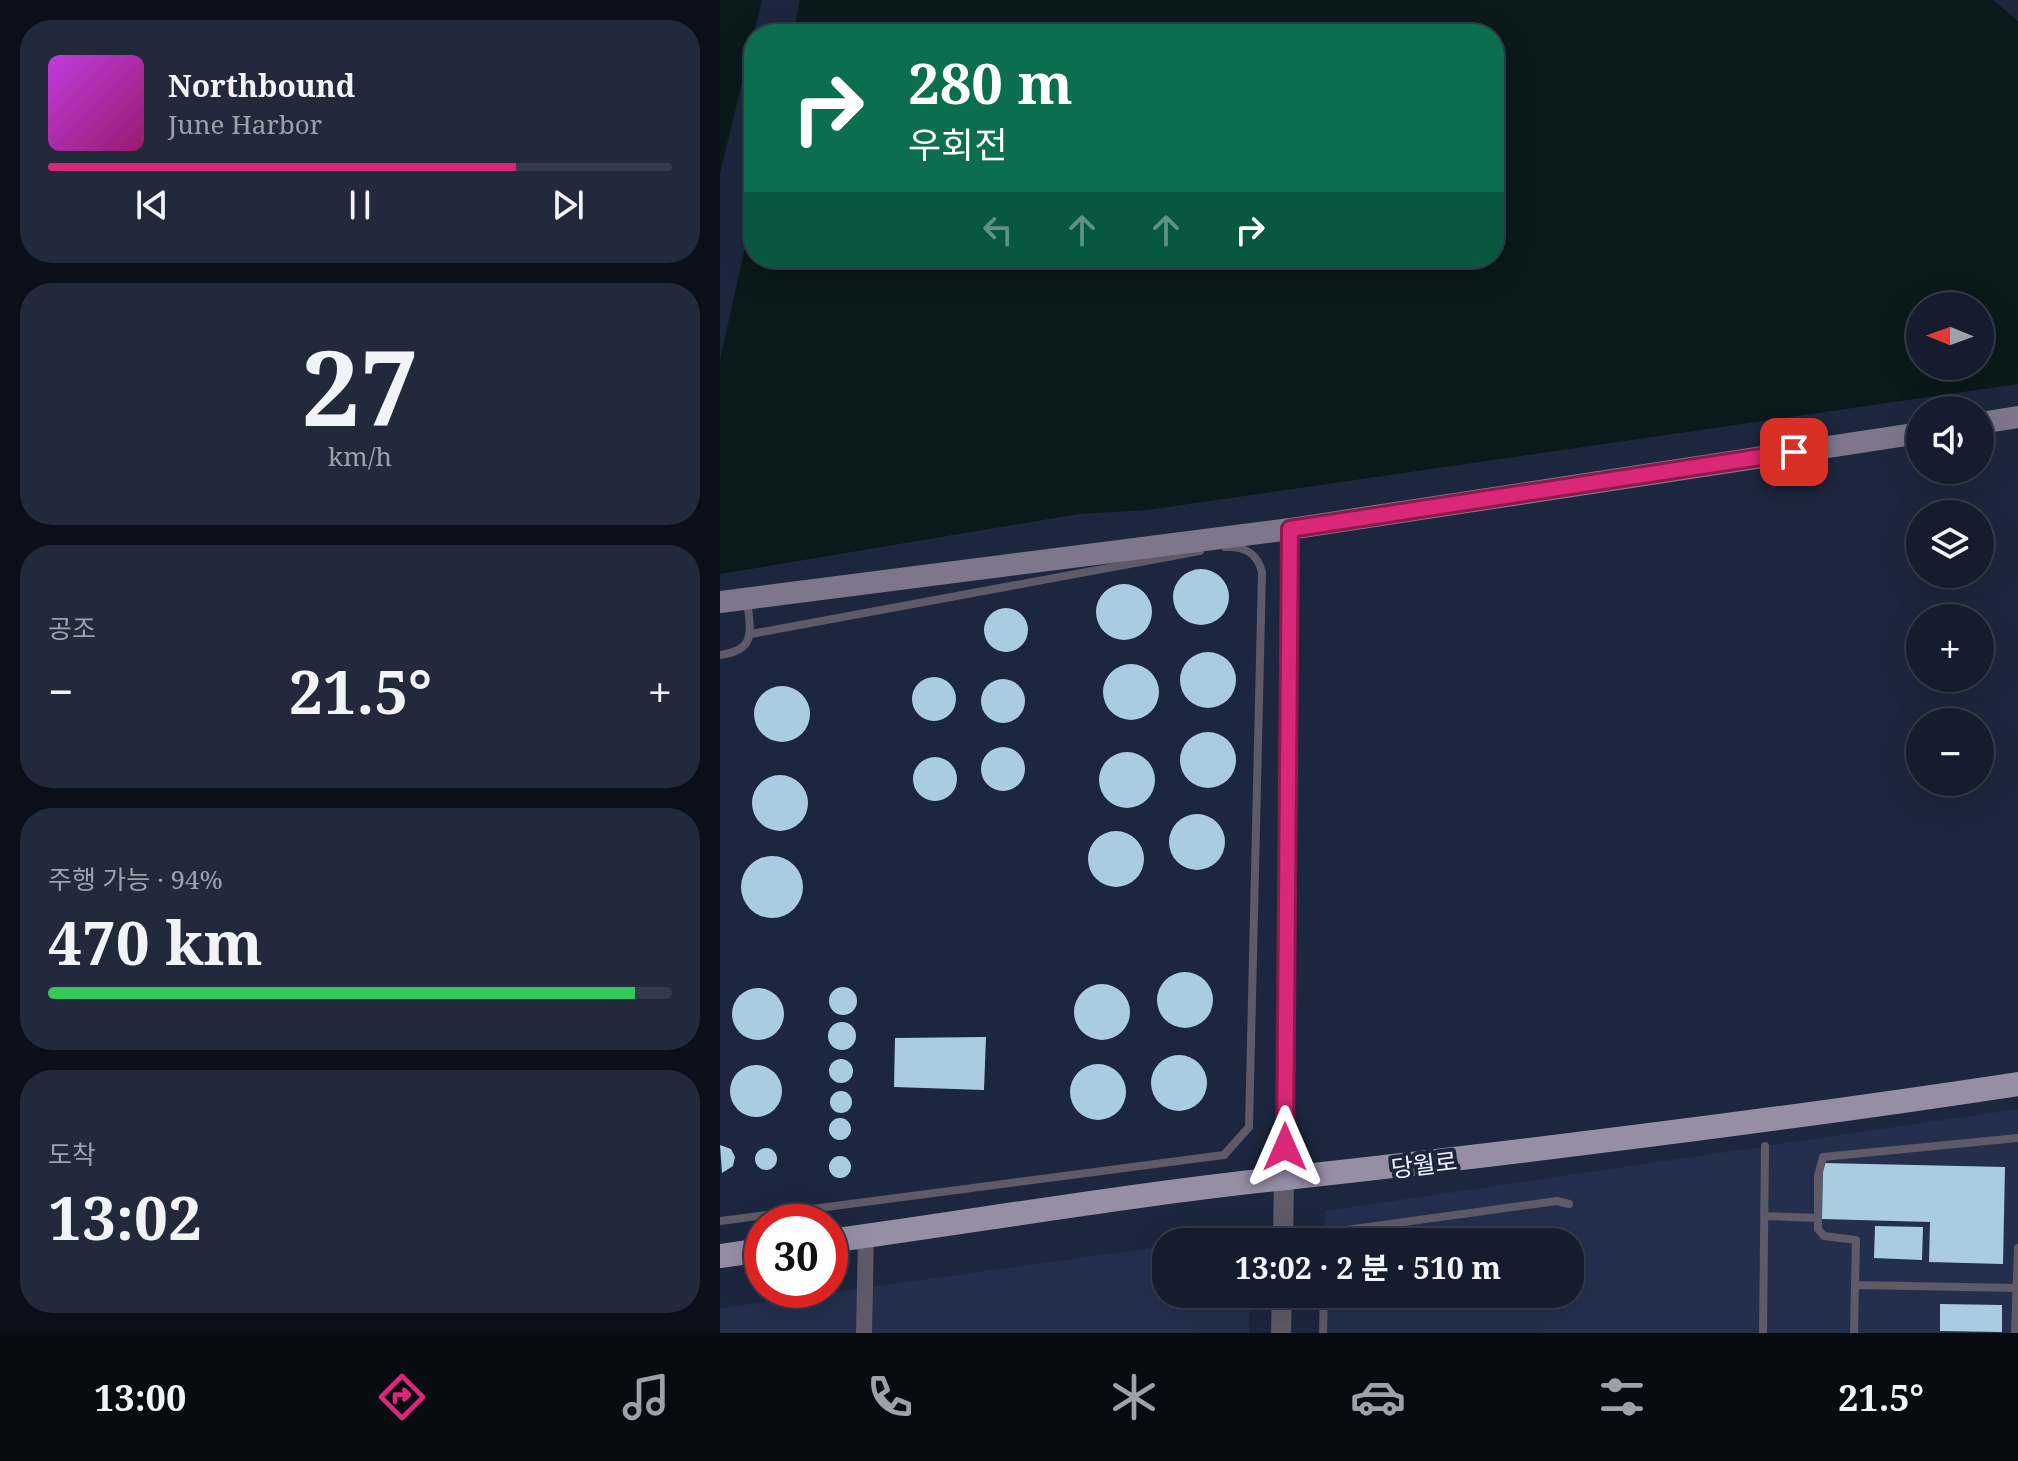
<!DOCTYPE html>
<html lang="ko">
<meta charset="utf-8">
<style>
body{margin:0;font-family:"Noto Serif","Noto Sans KR",serif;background:#22293a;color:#f1f3f6;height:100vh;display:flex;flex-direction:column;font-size:30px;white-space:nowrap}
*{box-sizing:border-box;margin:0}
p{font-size:26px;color:#9da1aa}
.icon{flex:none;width:44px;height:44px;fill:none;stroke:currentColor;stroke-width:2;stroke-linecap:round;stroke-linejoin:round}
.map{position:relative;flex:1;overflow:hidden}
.details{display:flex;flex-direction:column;gap:20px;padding:20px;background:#0c0f19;width:720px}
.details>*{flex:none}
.top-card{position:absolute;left:24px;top:24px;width:760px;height:244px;border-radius:32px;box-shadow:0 8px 32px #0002,0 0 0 2px #343a4a;background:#0b6e4f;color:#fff;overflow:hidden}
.needle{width:52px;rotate:271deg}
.tools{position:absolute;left:1186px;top:292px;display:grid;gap:16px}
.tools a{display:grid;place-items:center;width:88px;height:88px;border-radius:50%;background:#151c2e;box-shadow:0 8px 32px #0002,0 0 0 2px #343a4a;font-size:40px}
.speed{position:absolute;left:24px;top:1204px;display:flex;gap:16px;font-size:40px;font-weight:700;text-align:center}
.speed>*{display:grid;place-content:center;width:104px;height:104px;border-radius:50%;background:#151c2e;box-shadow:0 8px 32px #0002,0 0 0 2px #343a4a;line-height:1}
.speed .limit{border:12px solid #d22;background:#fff;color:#111}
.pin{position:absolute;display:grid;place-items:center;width:68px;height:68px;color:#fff;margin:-34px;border-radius:16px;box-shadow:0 4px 12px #0006}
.me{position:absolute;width:88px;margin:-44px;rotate:0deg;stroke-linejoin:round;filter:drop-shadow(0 0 6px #0008)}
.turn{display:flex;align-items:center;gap:28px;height:168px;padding:0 32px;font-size:36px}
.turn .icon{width:104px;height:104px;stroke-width:2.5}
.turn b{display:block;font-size:56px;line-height:68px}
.lanes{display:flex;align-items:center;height:76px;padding:0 32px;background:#0003;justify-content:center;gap:40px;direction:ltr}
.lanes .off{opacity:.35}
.big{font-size:60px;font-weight:700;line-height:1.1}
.details .card{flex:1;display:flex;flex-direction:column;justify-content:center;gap:12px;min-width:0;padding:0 28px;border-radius:32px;background:#22293a}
.details .dial{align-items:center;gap:0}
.dial b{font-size:104px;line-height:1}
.song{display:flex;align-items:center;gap:24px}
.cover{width:96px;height:96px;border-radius:12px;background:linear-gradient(135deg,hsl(290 70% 55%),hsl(320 70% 35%))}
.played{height:8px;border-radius:4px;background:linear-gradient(90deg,#db2777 75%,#343a4a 75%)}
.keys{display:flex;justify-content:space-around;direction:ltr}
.heat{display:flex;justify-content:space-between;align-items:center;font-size:44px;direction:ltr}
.charge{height:12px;border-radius:6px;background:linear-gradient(90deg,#34c759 94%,#343a4a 0)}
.trip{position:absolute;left:432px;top:1228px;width:432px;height:80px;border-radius:32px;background:#151c2e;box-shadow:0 8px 32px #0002,0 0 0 2px #343a4a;font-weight:700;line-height:80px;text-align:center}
.tabs{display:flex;height:128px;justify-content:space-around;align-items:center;background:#080b12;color:#9da1aa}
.tabs .icon{width:56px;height:56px}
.tabs .selected{color:#db2777}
.tabs b{font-size:36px;color:#f1f3f6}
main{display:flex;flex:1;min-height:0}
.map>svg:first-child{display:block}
</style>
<main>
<section class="details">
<div class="card">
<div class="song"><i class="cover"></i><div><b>Northbound</b><p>June Harbor</p></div></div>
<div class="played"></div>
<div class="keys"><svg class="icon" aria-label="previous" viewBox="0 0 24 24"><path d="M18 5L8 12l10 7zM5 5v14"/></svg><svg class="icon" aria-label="pause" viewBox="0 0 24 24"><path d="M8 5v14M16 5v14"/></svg><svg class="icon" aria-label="next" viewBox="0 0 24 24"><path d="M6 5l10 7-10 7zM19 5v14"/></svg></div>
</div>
<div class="card dial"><b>27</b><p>km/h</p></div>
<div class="card"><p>공조</p>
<div class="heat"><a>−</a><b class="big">21.5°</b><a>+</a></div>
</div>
<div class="card"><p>주행 가능 · 94%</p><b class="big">470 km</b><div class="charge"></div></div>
<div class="card"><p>도착</p><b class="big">13:02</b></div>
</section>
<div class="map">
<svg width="1298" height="1333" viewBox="0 0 1298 1333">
<rect width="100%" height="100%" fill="#1c263e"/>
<path fill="#232f4d" d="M 1298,1109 L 1298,1333 L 604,1333 L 604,1294 L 850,1294 L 850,1242 L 605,1242 L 605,1211 Z
M 446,1246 L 446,1294 L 530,1294 L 529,1333 L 0,1333 L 0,1308 Z"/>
<path fill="#0a191a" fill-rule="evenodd" d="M 0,0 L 42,0 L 0,173 Z
M 80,0 L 1273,0 L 1298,21 L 1298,384 L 427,510 L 358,514 L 0,574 L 0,360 L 34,207 L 34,258 L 774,258 L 774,34 L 73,34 ZM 1200,306 L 1260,306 L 1260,366 L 1200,366 Z"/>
<path fill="#a9cce1" d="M453 597a28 28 0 1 1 56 0a28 28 0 1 1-56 0Z
M376 612a28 28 0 1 1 56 0a28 28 0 1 1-56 0Z
M264 630a22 22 0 1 1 44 0a22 22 0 1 1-44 0Z
M460 680a28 28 0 1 1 56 0a28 28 0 1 1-56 0Z
M383 692a28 28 0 1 1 56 0a28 28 0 1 1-56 0Z
M192 699a22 22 0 1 1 44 0a22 22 0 1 1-44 0Z
M261 701a22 22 0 1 1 44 0a22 22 0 1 1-44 0Z
M34 714a28 28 0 1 1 56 0a28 28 0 1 1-56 0Z
M460 760a28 28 0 1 1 56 0a28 28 0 1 1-56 0Z
M261 769a22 22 0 1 1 44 0a22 22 0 1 1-44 0Z
M379 780a28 28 0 1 1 56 0a28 28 0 1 1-56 0Z
M193 779a22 22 0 1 1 44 0a22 22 0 1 1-44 0Z
M32 803a28 28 0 1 1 56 0a28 28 0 1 1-56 0Z
M449 842a28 28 0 1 1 56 0a28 28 0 1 1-56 0Z
M368 859a28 28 0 1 1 56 0a28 28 0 1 1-56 0Z
M21 887a31 31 0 1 1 62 0a31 31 0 1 1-62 0Z
M437 1000a28 28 0 1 1 56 0a28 28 0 1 1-56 0Z
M354 1012a28 28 0 1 1 56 0a28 28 0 1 1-56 0Z
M109 1001a14 14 0 1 1 28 0a14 14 0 1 1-28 0Z
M12 1014a26 26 0 1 1 52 0a26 26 0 1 1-52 0Z
M108 1036a14 14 0 1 1 28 0a14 14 0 1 1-28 0Z
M 266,1037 L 264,1090 L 174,1087 L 175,1038 Z
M431 1083a28 28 0 1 1 56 0a28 28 0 1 1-56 0Z
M109 1071a12 12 0 1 1 24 0a12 12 0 1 1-24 0Z
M350 1092a28 28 0 1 1 56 0a28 28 0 1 1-56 0Z
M10 1091a26 26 0 1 1 52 0a26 26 0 1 1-52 0Z
M110 1102a11 11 0 1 1 22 0a11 11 0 1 1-22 0Z
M109 1129a11 11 0 1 1 22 0a11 11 0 1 1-22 0Z
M 0,1145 L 11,1149 L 15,1157 L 13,1166 L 2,1173 Z
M35 1159a11 11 0 1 1 22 0a11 11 0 1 1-22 0Z
M109 1167a11 11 0 1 1 22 0a11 11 0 1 1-22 0Z
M 1103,1163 L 1285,1167 L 1283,1264 L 1209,1262 L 1210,1222 L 1102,1219 Z
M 1155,1226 L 1203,1227 L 1202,1260 L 1154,1258 Z
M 1220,1304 L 1282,1305 L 1282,1332 L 1220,1331 Z"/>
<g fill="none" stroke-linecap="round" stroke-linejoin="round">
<path stroke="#5e5a67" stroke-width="8" d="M 31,634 L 480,551
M 0,655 C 38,650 30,630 27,599
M 1045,1216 L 1098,1218 L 1098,1176 L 1103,1157 L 1298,1138
M 1098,1218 L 1098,1229 L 1104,1236 L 1136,1240 L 1134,1333
M 0,1221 L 504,1155 L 529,1127 L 542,572 C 537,553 525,546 505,547
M 608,1242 L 626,1230 L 837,1201 L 849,1204
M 1135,1285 L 1297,1288
M 603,1333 L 604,1294
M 1043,1333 L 1045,1146
M 1295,1333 L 1298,1248"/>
<path stroke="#5e5a67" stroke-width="16" d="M 564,1178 L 570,529
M 144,1333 L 146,1236"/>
<path stroke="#5e5a67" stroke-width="20" d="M 563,1242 L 564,1178
M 561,1333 L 562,1294"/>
<path stroke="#7e778b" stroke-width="22" d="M 1260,423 L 1298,417
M 0,602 L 570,529 L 1200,433"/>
<path stroke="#968da7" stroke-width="24" d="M 110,1241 C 262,1220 413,1194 566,1178 C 811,1151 1054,1121 1298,1084
M 0,1256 L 42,1250"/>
</g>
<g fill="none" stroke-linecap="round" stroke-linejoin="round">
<defs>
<path id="route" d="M 565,1147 L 570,529 L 1074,452"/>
</defs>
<use href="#route" stroke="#8e194d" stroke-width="20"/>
<use href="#route" stroke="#db2777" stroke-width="14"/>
</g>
<g text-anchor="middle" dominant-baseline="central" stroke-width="8" stroke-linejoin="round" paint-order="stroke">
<g font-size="24" fill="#f0f4fe" stroke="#1c263e">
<text transform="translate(704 1164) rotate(-7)">당월로</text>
</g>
</g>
</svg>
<div class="tools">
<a><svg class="needle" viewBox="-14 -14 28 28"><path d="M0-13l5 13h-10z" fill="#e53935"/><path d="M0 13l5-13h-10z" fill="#9da1aa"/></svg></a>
<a><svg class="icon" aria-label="sound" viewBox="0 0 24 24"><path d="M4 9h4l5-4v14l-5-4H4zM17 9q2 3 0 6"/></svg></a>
<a><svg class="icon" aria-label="layers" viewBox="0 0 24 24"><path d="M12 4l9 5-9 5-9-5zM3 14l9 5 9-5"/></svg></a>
<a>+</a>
<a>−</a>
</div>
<div class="speed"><div class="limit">30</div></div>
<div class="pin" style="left:1074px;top:452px;background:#d93025"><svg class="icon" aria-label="arrive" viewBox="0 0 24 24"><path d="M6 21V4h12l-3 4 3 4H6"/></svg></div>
<svg class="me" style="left:565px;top:1147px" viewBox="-20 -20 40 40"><path d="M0-17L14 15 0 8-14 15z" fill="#db2777" stroke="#fff" stroke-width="4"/></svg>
<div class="trip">13:02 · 2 분 · 510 m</div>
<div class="top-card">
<div class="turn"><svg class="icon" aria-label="right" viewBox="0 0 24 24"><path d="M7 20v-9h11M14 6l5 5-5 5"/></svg><div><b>280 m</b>우회전</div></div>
<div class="lanes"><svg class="icon off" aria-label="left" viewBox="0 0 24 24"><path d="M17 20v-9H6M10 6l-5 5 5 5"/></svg><svg class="icon off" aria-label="ahead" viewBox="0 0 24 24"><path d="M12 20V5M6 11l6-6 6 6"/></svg><svg class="icon off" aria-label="ahead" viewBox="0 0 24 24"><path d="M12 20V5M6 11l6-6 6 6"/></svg><svg class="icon" aria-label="right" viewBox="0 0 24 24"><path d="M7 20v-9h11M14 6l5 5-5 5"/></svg></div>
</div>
</div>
</main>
<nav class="tabs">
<b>13:00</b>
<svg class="icon selected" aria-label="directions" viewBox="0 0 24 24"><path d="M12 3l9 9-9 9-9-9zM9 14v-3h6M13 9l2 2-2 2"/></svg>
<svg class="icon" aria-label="music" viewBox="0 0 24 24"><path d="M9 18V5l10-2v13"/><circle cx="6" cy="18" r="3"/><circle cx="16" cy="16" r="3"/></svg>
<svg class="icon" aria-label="phone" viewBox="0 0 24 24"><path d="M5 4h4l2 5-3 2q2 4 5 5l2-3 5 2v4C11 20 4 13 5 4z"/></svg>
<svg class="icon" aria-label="climate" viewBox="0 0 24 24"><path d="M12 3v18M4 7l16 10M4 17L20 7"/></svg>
<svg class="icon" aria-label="car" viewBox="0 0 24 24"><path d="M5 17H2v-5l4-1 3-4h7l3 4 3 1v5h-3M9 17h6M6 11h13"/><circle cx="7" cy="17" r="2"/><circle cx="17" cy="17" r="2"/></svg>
<svg class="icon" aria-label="filters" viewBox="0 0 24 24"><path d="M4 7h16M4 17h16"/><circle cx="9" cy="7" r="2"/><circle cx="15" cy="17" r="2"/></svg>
<b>21.5°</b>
</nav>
